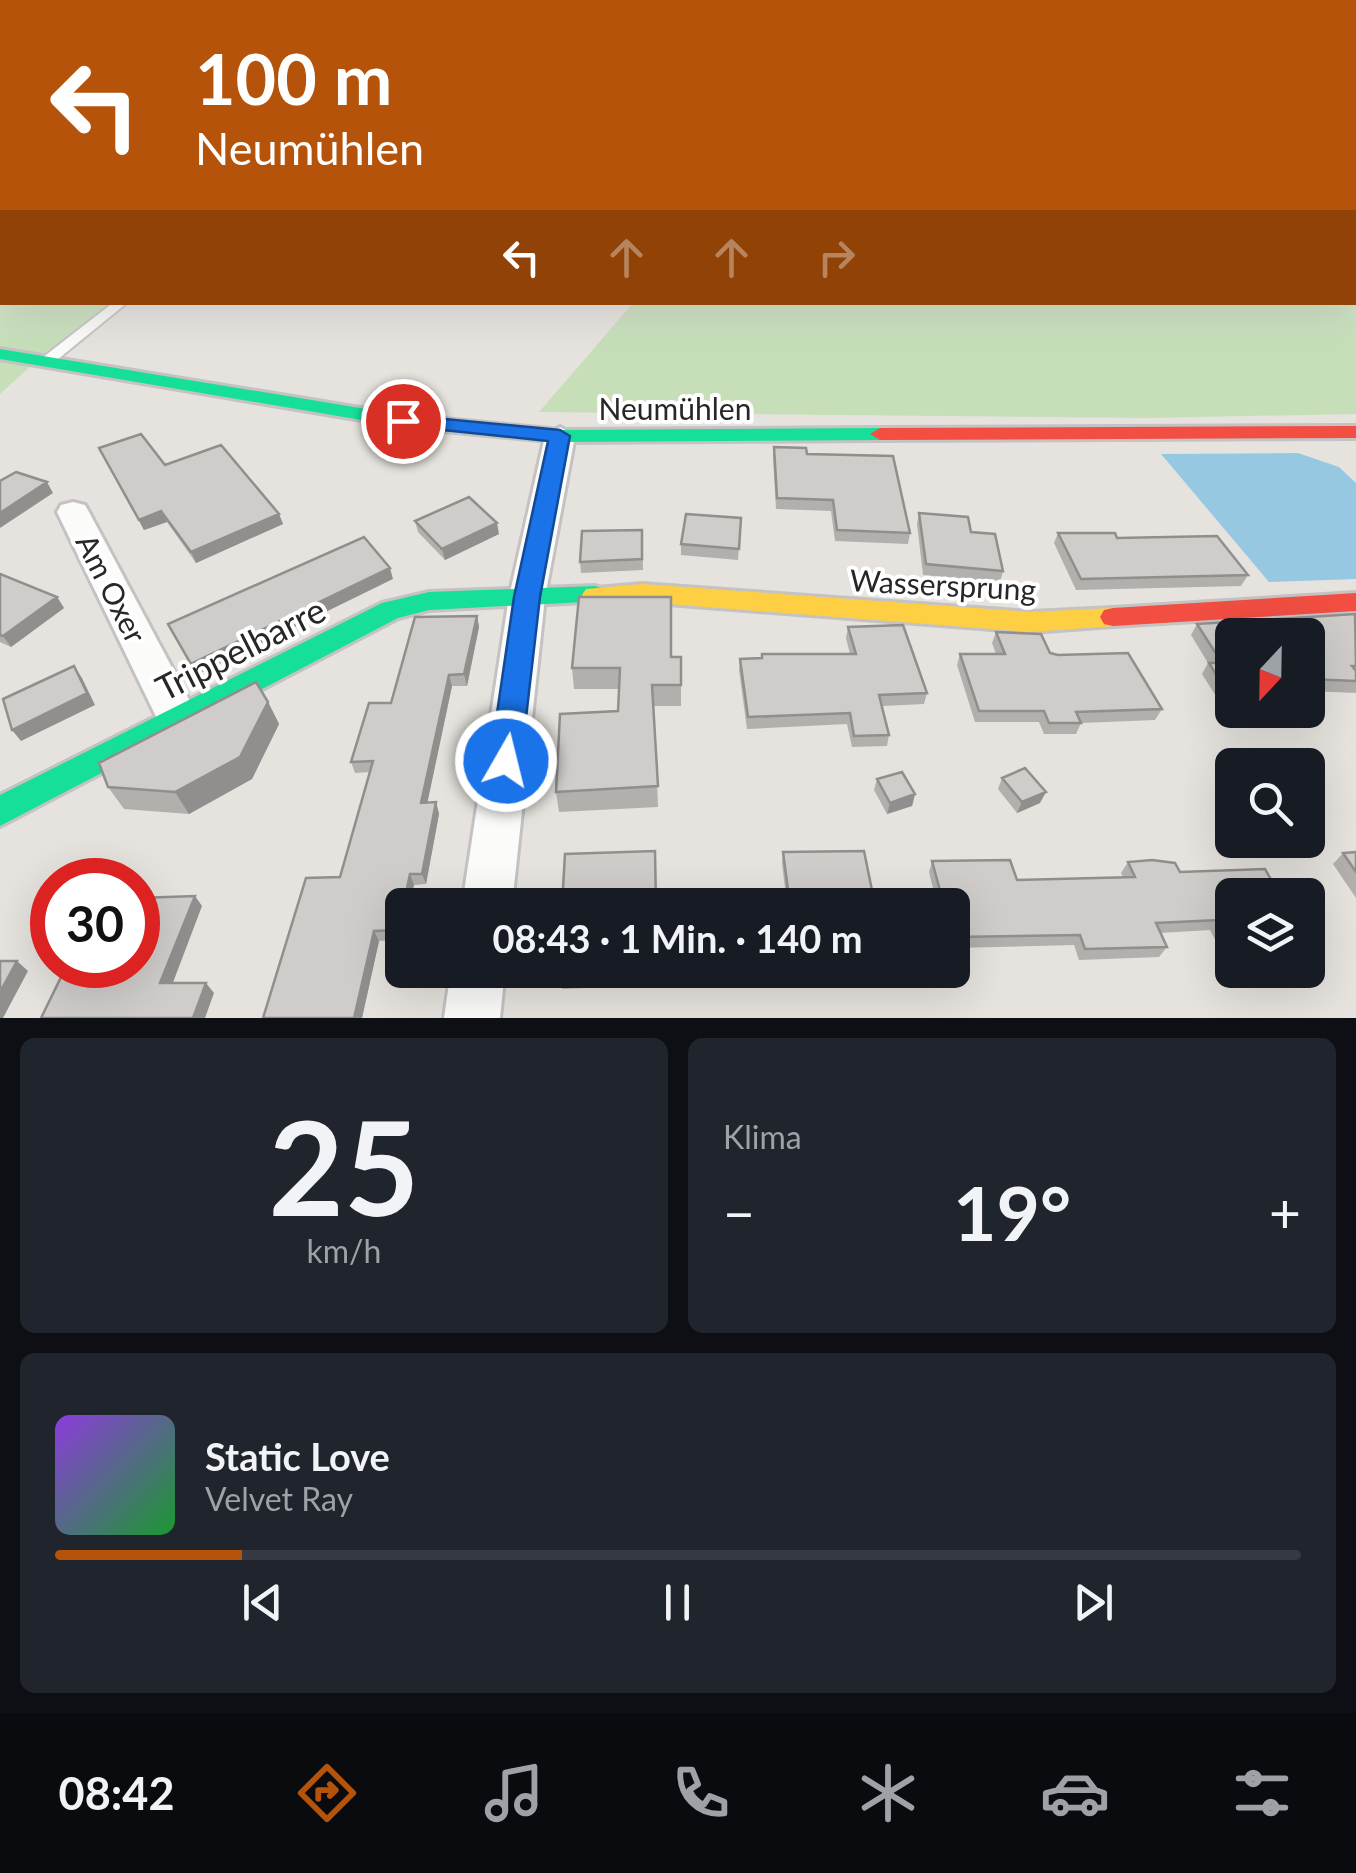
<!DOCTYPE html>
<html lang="de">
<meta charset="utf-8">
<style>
body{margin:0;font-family:Lato,sans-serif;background:#20242c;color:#f1f3f6;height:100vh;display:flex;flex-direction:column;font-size:38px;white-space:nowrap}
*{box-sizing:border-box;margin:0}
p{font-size:32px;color:#9ea1a6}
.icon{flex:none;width:55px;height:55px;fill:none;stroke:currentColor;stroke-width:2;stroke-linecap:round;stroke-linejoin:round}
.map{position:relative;height:1018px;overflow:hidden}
.details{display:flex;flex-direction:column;gap:20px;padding:20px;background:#0d0f14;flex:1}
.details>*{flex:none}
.banner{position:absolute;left:0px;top:0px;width:1358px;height:305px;box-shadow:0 10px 40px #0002;background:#b45309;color:#fff;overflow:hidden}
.needle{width:65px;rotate:202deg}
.fabs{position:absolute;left:1215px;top:618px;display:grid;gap:20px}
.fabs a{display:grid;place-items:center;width:110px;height:110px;border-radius:15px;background:#171b24;box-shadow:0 10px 40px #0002;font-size:50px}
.speed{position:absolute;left:30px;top:858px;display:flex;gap:20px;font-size:50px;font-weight:700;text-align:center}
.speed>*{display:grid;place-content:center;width:130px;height:130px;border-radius:50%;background:#171b24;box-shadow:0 10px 40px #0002;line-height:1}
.speed .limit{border:15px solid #d22;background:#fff;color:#111}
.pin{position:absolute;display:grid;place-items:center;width:85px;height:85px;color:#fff;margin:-42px;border:5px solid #fff;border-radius:50%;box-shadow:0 2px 10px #0007}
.me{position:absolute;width:110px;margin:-55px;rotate:8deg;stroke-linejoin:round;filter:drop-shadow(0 0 8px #0008)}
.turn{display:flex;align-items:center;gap:35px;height:210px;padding:0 30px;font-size:45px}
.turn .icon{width:130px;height:130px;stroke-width:2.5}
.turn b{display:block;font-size:70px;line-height:85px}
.lanes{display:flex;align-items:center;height:95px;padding:0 30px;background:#0003;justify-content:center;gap:50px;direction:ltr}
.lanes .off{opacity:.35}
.big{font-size:75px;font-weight:700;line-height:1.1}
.details .card{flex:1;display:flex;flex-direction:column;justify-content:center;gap:15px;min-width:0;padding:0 35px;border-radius:15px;background:#20242c}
.details .dial{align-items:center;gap:0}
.dial b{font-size:130px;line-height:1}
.song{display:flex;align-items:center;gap:30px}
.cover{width:120px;height:120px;border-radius:15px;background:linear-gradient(135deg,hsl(270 70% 55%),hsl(130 70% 35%))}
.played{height:10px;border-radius:5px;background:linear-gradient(90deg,#b45309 15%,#363941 15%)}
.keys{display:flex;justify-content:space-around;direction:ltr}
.heat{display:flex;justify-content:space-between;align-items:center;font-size:55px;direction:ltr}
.details .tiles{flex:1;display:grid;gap:20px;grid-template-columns:1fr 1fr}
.card:last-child{grid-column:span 2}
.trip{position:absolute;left:385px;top:888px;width:585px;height:100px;border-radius:15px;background:#171b24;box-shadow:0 10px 40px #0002;font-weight:700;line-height:100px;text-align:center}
.tabs{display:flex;height:160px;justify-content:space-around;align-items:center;background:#090b0e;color:#9ea1a6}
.tabs .icon{width:70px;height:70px}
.tabs .on{color:#b45309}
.tabs b{font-size:45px;color:#f1f3f6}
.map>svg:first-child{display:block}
</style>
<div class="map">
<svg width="1356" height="1018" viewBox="0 0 1356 1018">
<rect width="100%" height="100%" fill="#e6e3de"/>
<path fill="#c6dfb9" d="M 1356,202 L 1356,414 L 1148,418 L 539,412 L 633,303 L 1355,302 Z
M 0,257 L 2,302 L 128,303 L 73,347 L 34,363 L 0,394 Z"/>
<path fill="#97c8e2" d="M 1298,453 L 1339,467 L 1356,483 L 1356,579 L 1269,582 L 1161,454 Z"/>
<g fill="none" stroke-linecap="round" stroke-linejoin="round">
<defs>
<path id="lane" d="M 114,302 L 128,302 L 52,364 L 42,364 L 42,358 Z"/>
<path id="street" d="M 560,427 L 575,436 L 545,597 L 512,905 L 462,905 L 509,597 L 545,436 Z
M 73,502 L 85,505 L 89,512 L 193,707 L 199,719 L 193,731 L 178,736 L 163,731 L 57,512 L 61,505 Z
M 451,970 L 505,970 L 500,1018 L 444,1018 Z"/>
<path id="fast" d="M 0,349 L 403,415 L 560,430 L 880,428 L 890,434 L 880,440 L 560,442 L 403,427 L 0,359 Z
M 595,586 L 604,589 L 608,595 L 604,601 L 429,610 L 398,618 L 0,826 L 0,795 L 382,603 L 429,592 Z"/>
<path id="slow" d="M 642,584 L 1031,612 L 1113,608 L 1122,610 L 1126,617 L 1122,624 L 1113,626 L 1031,632 L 642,602 L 586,601 L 582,595 L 586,589 Z"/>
<path id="jam" d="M 1356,426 L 1356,438 L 880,440 L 870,434 L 880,428 Z
M 1356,593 L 1356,611 L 1113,626 L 1104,624 L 1100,617 L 1104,610 L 1113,608 Z"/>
</defs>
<use href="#lane" stroke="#c4c2c3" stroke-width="4"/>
<use href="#street" stroke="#c4c2c3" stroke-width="6"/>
<use href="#fast" stroke="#c4c2c3" stroke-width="6"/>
<use href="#slow" stroke="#c4c2c3" stroke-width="6"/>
<use href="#jam" stroke="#c4c2c3" stroke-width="6"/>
<use href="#lane" fill="#fbfbfa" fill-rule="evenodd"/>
<use href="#street" fill="#fbfbfa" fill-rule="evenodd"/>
<use href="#fast" fill="#16e098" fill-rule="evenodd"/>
<use href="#slow" fill="#ffcf43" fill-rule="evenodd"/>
<use href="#jam" fill="#f24e42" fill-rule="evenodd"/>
</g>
<path fill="#b2afad" d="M 774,447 L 807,454 L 910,533 L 908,544 L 835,541 L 831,511 L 776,509 L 773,457 Z
M 99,448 L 165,465 L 279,514 L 283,524 L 196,563 L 167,522 L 144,530 Z
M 919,513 L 971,532 L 1003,571 L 1000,582 L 923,575 L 917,524 Z
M 741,518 L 738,560 L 681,555 L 681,544 Z
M 415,521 L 499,534 L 445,560 L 418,532 Z
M 642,530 L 643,570 L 581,573 L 580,562 Z
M 1058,533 L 1117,538 L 1248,575 L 1241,586 L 1076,590 L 1054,543 Z
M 0,574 L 57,597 L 64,608 L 11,647 L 0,642 Z
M 1356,615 L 1356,693 L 1308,691 L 1308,635 L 1232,635 L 1232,710 L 1271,710 L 1266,716 L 1229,717 L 1202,674 L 1208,663 L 1191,635 L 1197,624 Z
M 477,616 L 479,627 L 467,686 L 452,686 L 427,803 L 436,802 L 439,814 L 426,884 L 414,885 L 402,905 L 402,940 L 379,941 L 362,1018 L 263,1018 L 340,877 L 370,772 L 355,773 L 351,762 L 391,703 Z
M 848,627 L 927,693 L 924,704 L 882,706 L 889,735 L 887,746 L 852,747 L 847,724 L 747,729 L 739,670 L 740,659 L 850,654 L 846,638 Z
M 996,632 L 1058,655 L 1162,709 L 1155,720 L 1081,723 L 1076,734 L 1044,734 L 1039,722 L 975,722 L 957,665 L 960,654 L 996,654 L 992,643 Z
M 671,657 L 681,657 L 681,706 L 654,706 L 658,807 L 559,812 L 556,792 L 618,711 L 619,689 L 574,689 L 572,668 Z
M 268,702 L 279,724 L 252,779 L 189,814 L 124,809 L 108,787 Z
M 1002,778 L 1040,803 L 1017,813 L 998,789 Z
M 877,779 L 915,794 L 912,806 L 887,814 L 874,790 Z
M 783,852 L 875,905 L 787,905 L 782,863 Z
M 1356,852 L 1356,898 L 1333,864 L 1343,853 Z
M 932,861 L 1017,880 L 1123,877 L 1121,873 L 1128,862 L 1180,872 L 1232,895 L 1232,959 L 1225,959 L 1210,930 L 1160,933 L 1167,947 L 1159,957 L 1079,960 L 1074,945 L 952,948 L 952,905 L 937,905 L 929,872 Z
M 559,970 L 657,970 L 658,985 L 562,989 Z"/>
<path fill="#918f8d" d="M 47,482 L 53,493 L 0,528 L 0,513 Z
M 161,511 L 167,522 L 144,530 L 139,520 Z
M 279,514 L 283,524 L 196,563 L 191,552 Z
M 497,523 L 499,534 L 445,560 L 442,549 Z
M 390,568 L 393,579 L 197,675 L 191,664 Z
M 57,597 L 64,608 L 11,647 L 3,636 Z
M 477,616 L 479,627 L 467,686 L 464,674 Z
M 74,666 L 82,678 L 95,705 L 21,741 L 12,730 Z
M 449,675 L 452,686 L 425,814 L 421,803 Z
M 268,702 L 279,724 L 252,779 L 189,814 L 175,792 Z
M 1046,792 L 1040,803 L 1017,813 L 1022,802 Z
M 915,794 L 912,806 L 887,814 L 890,803 Z
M 436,802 L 439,814 L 426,884 L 422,874 Z
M 410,874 L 414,885 L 410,905 L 403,905 Z
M 195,896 L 202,906 L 169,993 L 160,983 Z
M 402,910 L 402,940 L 398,930 Z
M 374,931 L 379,941 L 362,1018 L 354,1018 Z
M 17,961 L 28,971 L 3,1018 L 0,1018 L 0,992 Z
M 206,983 L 214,993 L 205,1018 L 193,1018 Z"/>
<path fill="#cfccc9" stroke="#918f8d" stroke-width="2.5" d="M 141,434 L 165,465 L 221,445 L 279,514 L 191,552 L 161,511 L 139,520 L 99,448 Z
M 774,447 L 806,448 L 807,454 L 893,456 L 910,533 L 837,530 L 833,500 L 777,498 Z
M 16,472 L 47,482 L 0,513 L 0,481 Z
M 469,497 L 497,523 L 442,549 L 415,521 Z
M 919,513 L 968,517 L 971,532 L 995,534 L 1003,571 L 926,564 Z
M 686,514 L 741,518 L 739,549 L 681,544 Z
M 642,530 L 642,559 L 580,562 L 582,531 Z
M 1058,533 L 1115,533 L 1117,538 L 1217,536 L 1248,575 L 1081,579 Z
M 364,537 L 390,568 L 191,664 L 168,624 Z
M 0,574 L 57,597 L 3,636 L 0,635 Z
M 579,597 L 671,597 L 671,657 L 681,657 L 681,685 L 652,685 L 658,786 L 556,792 L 560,714 L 618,711 L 620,668 L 572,668 Z
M 1355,614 L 1356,666 L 1352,666 L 1356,671 L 1356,681 L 1308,679 L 1308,635 L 1232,635 L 1232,700 L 1209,663 L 1222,663 L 1197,624 Z
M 477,616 L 464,674 L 449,675 L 421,803 L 436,802 L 422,874 L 410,874 L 398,930 L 374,931 L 354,1018 L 263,1018 L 306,878 L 340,877 L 373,761 L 351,762 L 369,703 L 391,703 L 415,617 Z
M 903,625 L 927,693 L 879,695 L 889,735 L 854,736 L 850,713 L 748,717 L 740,659 L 762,658 L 762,654 L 856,654 L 848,627 Z
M 996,632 L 1041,634 L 1050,653 L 1058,655 L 1128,653 L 1162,709 L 1076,712 L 1081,723 L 1049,723 L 1044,711 L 979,711 L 960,654 L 1005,654 Z
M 74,666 L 87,693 L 12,730 L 3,699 Z
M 256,682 L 268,702 L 240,757 L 175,792 L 108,787 L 99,763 Z
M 1025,768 L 1046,792 L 1022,802 L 1002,778 Z
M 902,772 L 915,794 L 890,803 L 877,779 Z
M 655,851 L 656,905 L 562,905 L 565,854 Z
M 864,851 L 875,905 L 790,905 L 783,852 Z
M 1356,852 L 1356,872 L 1343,853 Z
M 1010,860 L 1017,880 L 1135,877 L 1128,862 L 1152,860 L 1175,863 L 1180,872 L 1265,869 L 1280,895 L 1232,895 L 1232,946 L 1219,920 L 1156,923 L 1167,947 L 1085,949 L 1080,935 L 952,937 L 952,905 L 944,905 L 932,861 Z
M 195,896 L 160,983 L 206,983 L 193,1018 L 41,1018 L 67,965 L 138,965 L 138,898 Z
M 0,961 L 17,961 L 0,992 Z"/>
<linearGradient id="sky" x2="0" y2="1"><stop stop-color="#87bce6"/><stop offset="0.59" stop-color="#f4f2f0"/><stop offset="1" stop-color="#f4f2f0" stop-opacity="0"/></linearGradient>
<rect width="1356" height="344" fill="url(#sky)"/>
<path fill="#1a73e8" stroke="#114b97" stroke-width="2.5" d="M 403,415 L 560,430 L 570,436 L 540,597 L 521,761 L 516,771 L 506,775 L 495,771 L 490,761 L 514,597 L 548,441 L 396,425 L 396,417 Z"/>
<g text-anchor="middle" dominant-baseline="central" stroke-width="8" stroke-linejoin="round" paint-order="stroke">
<g font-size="30" fill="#272727" stroke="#fff">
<text x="675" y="408">Neumühlen</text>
<text transform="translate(943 584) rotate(3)">Wassersprung</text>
<text transform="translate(112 588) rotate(63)">Am Oxer</text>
</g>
<g font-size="35" fill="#272727" stroke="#fff">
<text transform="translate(240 648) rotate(-27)">Trippelbarre</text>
</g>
</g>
</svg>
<div class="fabs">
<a><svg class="needle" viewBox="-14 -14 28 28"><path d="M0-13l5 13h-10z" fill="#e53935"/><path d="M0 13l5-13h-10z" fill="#9ea1a6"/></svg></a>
<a><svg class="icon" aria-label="search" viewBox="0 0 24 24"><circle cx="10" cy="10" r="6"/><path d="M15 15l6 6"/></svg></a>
<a><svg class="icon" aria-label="layers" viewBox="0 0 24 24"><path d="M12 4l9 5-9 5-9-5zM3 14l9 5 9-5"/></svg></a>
</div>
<div class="speed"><div class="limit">30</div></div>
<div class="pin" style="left:403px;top:421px;background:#d93025"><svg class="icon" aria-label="arrive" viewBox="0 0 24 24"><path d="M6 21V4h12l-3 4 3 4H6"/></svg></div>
<svg class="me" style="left:506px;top:761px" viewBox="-20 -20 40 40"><circle r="17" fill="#1a73e8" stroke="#fff" stroke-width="3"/><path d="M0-11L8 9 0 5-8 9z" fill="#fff"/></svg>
<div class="trip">08:43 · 1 Min. · 140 m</div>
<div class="banner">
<div class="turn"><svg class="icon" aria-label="left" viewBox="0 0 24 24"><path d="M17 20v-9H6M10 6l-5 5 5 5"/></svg><div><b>100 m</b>Neumühlen</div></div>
<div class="lanes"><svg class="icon" aria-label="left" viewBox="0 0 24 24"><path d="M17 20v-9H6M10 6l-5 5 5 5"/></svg><svg class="icon off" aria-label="ahead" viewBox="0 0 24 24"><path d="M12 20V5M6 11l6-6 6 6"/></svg><svg class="icon off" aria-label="ahead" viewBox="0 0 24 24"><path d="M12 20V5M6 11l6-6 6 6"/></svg><svg class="icon off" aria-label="right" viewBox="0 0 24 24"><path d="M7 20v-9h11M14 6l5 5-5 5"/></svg></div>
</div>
</div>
<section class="details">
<div class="tiles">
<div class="card dial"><b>25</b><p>km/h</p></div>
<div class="card"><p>Klima</p>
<div class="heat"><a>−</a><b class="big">19°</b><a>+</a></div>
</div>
<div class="card">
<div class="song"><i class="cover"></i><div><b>Static Love</b><p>Velvet Ray</p></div></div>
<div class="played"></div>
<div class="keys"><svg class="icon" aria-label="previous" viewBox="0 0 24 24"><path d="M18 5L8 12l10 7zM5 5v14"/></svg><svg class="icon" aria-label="pause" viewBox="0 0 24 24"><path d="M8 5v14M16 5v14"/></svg><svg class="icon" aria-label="next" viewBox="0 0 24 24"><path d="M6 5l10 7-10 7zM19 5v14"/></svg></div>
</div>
</div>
</section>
<nav class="tabs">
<b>08:42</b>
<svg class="icon on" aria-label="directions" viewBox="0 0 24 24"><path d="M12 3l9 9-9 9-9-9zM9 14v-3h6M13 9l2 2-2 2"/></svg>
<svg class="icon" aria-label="music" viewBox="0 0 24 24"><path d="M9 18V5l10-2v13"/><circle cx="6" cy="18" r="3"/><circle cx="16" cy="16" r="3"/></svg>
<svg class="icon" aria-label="phone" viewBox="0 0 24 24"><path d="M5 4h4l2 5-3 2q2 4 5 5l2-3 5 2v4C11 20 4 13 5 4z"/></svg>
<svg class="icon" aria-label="climate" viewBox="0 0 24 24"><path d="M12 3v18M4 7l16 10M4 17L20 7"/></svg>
<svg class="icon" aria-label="car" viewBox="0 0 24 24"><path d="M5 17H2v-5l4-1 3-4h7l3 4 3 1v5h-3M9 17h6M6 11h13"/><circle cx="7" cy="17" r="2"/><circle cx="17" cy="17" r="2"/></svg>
<svg class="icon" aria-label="filters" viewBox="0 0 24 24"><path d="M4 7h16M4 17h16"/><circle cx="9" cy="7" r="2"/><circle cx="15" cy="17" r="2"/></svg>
</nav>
